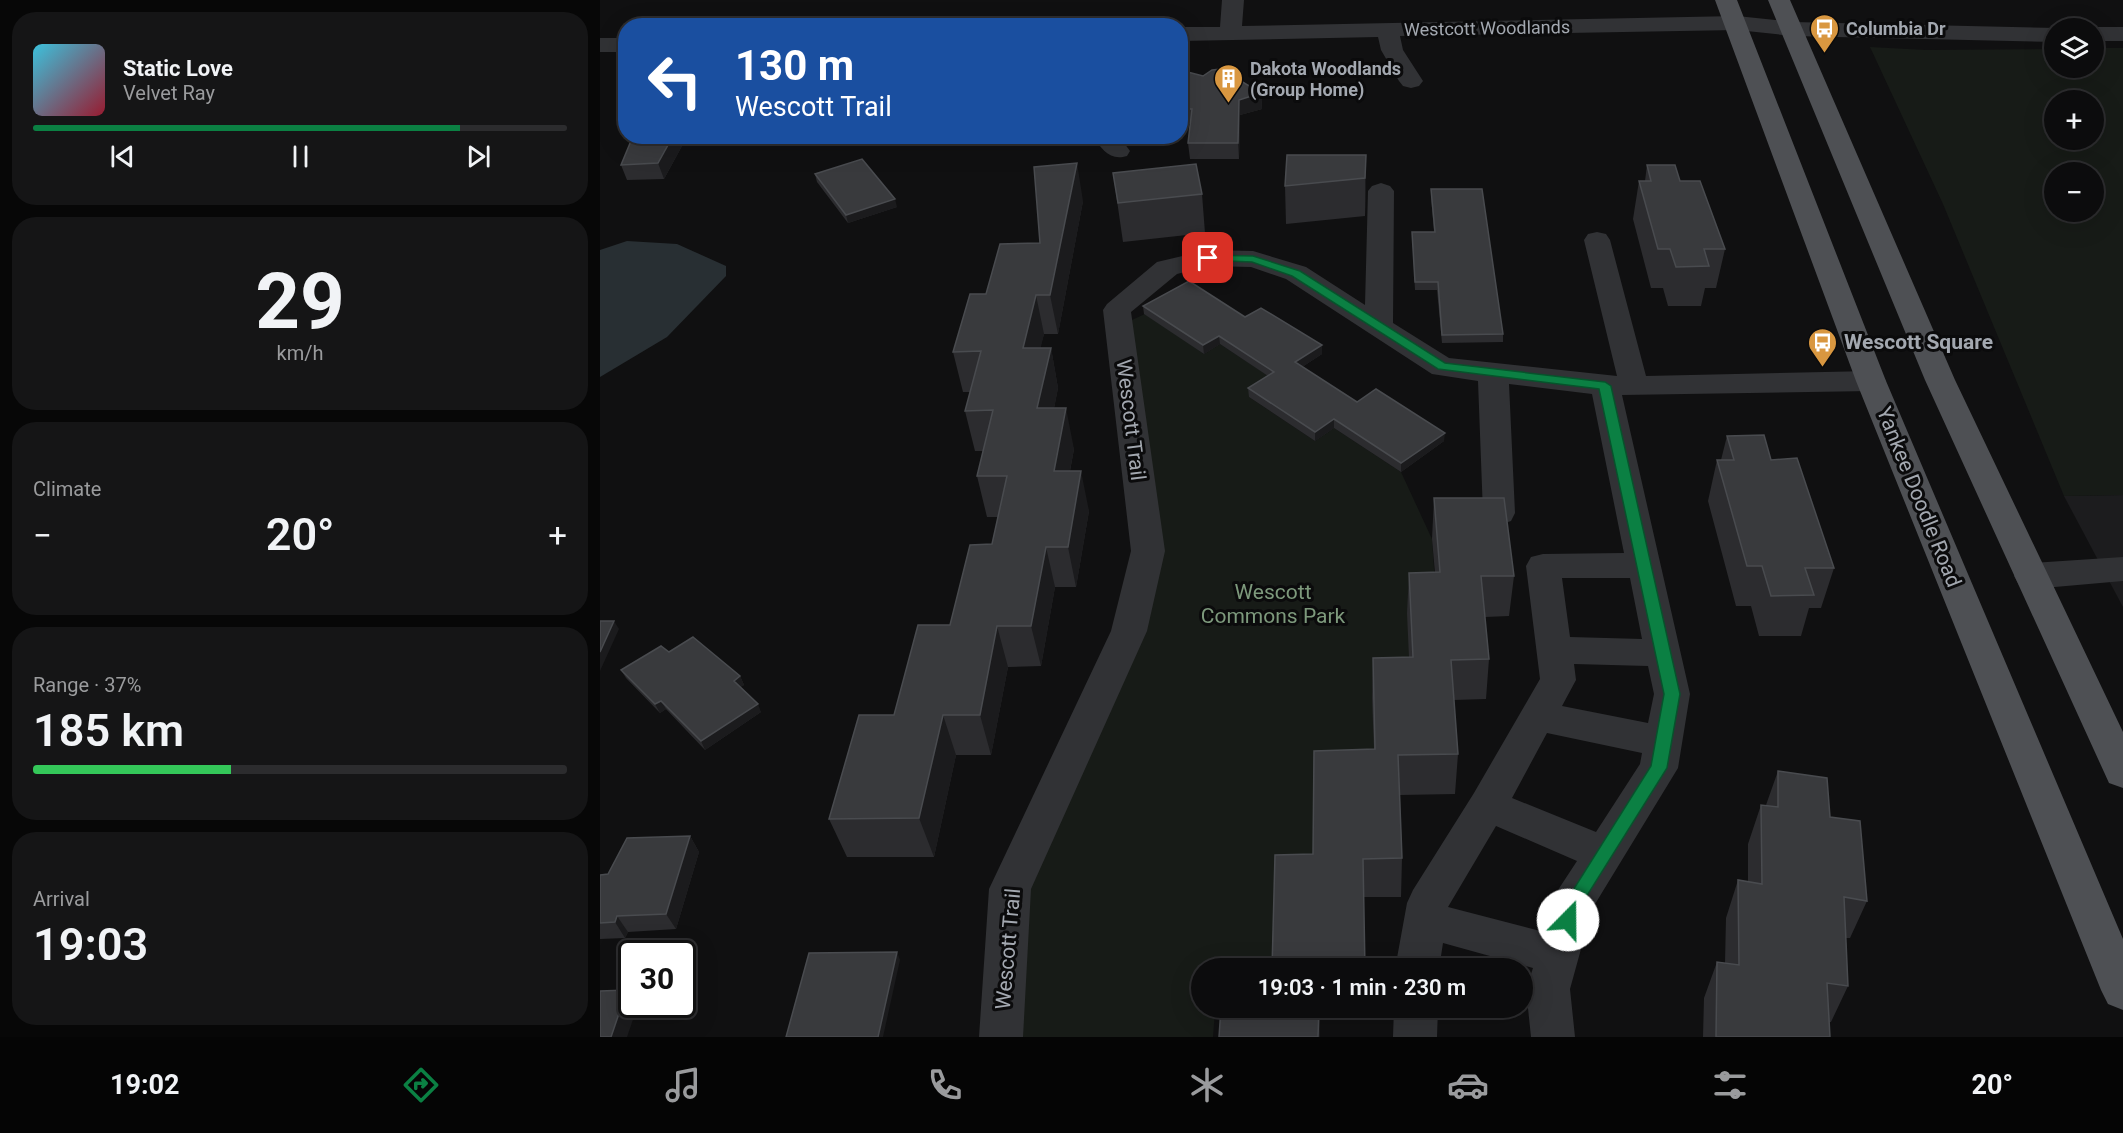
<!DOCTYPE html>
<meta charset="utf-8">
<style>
body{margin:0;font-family:Roboto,sans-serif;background:#151516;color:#f1f3f6;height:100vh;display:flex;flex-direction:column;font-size:22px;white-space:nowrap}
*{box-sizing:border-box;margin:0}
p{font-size:20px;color:#9a9b9d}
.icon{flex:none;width:33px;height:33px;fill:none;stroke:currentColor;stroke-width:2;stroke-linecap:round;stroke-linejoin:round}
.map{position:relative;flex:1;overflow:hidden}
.side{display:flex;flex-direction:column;gap:12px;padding:12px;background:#070707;width:600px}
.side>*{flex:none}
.hud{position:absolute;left:18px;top:18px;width:570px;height:126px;border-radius:24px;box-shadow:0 6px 24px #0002,0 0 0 2px #2c2c2e;background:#1a4fa0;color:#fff;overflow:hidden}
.buttons{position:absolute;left:1444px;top:18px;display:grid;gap:12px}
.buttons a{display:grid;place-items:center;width:60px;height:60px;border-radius:50%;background:#0c0c0d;box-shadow:0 6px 24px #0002,0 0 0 2px #2c2c2e;font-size:30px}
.speed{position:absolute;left:18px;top:940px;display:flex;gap:12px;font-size:30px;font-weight:700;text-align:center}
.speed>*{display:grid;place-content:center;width:78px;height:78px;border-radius:50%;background:#0c0c0d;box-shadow:0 6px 24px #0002,0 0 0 2px #2c2c2e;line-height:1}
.speed .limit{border:3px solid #111;border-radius:9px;background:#fff;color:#111}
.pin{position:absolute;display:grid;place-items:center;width:51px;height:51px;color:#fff;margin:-26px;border-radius:12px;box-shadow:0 3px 9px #0006}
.me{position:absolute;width:66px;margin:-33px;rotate:22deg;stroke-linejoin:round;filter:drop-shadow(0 0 4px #0008)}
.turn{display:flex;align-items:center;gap:21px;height:126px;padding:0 18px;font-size:27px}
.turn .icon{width:78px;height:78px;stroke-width:2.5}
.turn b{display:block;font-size:42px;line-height:51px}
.big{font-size:45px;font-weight:600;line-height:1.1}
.side .card{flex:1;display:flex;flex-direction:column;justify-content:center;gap:9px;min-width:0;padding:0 21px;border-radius:24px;background:#151516}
.side .dial{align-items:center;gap:0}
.dial b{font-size:78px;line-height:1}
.song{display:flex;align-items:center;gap:18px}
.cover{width:72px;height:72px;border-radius:9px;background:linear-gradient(135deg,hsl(190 70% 55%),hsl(350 70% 35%))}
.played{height:6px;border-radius:3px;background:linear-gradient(90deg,#0b8043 80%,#2c2c2e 80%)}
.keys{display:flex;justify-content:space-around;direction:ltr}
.heat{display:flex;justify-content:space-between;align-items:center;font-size:33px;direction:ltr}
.charge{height:9px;border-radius:4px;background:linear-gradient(90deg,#34c759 37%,#2c2c2e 0)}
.trip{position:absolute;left:591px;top:958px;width:342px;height:60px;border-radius:30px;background:#0c0c0d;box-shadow:0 6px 24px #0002,0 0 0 2px #2c2c2e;font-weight:600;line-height:60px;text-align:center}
.menu{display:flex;height:96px;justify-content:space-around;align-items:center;background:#050505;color:#9a9b9d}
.menu .icon{width:42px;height:42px}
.menu .current{color:#0b8043}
.menu b{font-size:27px;color:#f1f3f6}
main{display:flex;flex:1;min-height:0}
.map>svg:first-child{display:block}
</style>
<main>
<section class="side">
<div class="card">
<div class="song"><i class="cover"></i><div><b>Static Love</b><p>Velvet Ray</p></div></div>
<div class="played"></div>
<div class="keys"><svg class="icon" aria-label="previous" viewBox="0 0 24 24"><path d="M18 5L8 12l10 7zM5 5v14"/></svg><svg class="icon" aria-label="pause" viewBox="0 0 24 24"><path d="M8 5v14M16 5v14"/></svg><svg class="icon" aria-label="next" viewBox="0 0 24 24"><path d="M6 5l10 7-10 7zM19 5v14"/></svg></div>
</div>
<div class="card dial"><b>29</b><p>km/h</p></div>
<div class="card"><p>Climate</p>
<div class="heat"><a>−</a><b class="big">20°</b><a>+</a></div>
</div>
<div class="card"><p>Range · 37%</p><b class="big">185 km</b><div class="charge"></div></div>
<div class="card"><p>Arrival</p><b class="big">19:03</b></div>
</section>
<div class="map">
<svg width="1523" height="1037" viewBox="0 0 1523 1037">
<rect width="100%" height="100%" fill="#101011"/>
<path fill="#1c1c1e" d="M 1523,495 L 1523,607 L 1464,496 Z"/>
<path fill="#171b17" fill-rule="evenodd" d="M 1270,47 L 1326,50 L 1455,49 L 1455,68 L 1494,68 L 1494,48 L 1523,48 L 1523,495 L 1464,496 L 1343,204 ZM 1455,100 L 1494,100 L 1494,140 L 1455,140 ZM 1455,172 L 1494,172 L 1494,212 L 1455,212 Z
M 547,313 L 604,354 L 620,344 L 675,380 L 649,397 L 715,441 L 734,428 L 801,472 L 832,539 L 837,613 L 812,697 L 775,789 L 715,893 L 676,969 L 602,969 L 602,1008 L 675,1008 L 675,1011 L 615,1011 L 613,1037 L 401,1037 L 410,889 L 548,551 L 519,326 Z"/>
<path fill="#282f33" d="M 27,241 L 77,244 L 126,266 L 126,276 L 67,337 L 0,377 L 0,250 Z"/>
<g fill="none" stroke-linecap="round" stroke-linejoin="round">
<path fill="#313235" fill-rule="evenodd" d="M 622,0 L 644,0 L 642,26 L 1137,16 L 1193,22 L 1456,28 L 1455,42 L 1193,36 L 1137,30 L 800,36 L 803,50 L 823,81 L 819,86 L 811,88 L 803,86 L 799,81 L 781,50 L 778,37 L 580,41 L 580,27 L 620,27 Z
M 1494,27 L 1523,27 L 1523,41 L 1494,41 L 1494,28 L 1489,28 Z
M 0,38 L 26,38 L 26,52 L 0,52 Z
M 493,136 L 519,136 L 530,151 L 527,156 C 510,161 502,150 493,136 Z
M 781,183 L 790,186 L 794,191 L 793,323 L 849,358 L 1017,376 L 984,240 L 988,234 L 997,232 L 1006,234 L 1010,240 L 1046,376 L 1271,371 L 1282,374 L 1286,381 L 1282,388 L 1271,391 L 1022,395 L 1090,694 L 1078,768 L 992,909 L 970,989 L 975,1037 L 931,1037 L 926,989 L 933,968 L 843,943 L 839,969 L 795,969 L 807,903 L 813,890 L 874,793 L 940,679 L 926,566 L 931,557 L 943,554 L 1024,553 L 992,394 L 909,384 L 915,513 L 911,521 L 899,525 L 887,521 L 883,513 L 878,381 L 832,374 L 686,279 L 651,267 L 608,266 L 577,274 L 531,312 L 565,551 L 547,631 L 431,889 L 423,1037 L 379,1037 L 389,889 L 511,631 L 531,551 L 503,310 L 507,304 L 557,262 L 608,250 L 653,251 L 706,267 L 765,305 L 768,191 L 772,186 ZM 962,578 L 1030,578 L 1042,639 L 970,637 ZM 974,664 L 1048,666 L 1054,694 L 1048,723 L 962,706 L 976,680 ZM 947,733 L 1042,753 L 1040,764 L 996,832 L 912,798 ZM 896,826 L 977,861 L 958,890 L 944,932 L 848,907 Z
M 1523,557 L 1523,581 L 1431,589 L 1419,585 L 1414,576 L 1419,567 L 1431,563 Z
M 794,1008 L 838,1008 L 837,1037 L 793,1037 Z"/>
<path fill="#4e5054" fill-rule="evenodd" d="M 1115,0 L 1137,0 L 1286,381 L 1523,939 L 1523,1010 L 1508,1004 L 1501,990 L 1256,381 Z
M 1168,0 L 1190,0 L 1355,380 L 1523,732 L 1523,788 L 1509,783 L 1504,772 L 1325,380 Z"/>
</g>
<path fill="#2c2c2f" d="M 580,70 L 661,93 L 662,109 L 640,115 L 639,159 L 590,159 L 588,143 L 590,124 L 580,124 Z
M 33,136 L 79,136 L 82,146 L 64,179 L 27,180 L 21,165 Z
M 766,155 L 765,216 L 686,224 L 685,186 Z
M 1047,165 L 1080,181 L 1125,249 L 1116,288 L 1105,288 L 1101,306 L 1068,306 L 1063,288 L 1051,288 L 1033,219 L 1039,181 L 1045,181 Z
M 513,173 L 602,194 L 605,233 L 523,242 Z
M 215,174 L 297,207 L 248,223 L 217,182 Z
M 831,189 L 903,334 L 903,342 L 842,343 L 837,290 L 815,290 L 812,232 L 834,232 L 831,197 Z
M 483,201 L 458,334 L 444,334 L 440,348 L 451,348 L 458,388 L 454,408 L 474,449 L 470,471 L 489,511 L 476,587 L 455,587 L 441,666 L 408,667 L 391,755 L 356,755 L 334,857 L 247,857 L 229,819 L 350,625 L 392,544 L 398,517 L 387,517 L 377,476 L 383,451 L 375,451 L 365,411 L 370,392 L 363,392 L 353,352 L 386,294 L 440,243 Z
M 543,306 L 645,317 L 722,345 L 722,354 L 702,367 L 757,402 L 844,441 L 801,472 L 734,428 L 715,441 L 649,397 L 648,388 L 668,376 L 620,344 L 604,354 L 544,314 Z
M 1127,436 L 1171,460 L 1234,568 L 1221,608 L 1209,608 L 1201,636 L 1159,636 L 1151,606 L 1136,606 L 1108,501 L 1117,460 L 1121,460 Z
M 834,498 L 914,576 L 909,616 L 885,617 L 889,659 L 886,699 L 854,700 L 858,754 L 855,794 L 800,795 L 802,858 L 801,897 L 764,897 L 713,854 L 774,749 L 772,698 L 773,658 L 809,657 L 807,613 L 809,573 L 835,573 L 832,539 Z
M 69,652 L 140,676 L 144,685 L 140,687 L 161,712 L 105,750 L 66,709 L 60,713 L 26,678 L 21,670 Z
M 1178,771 L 1230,817 L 1267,901 L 1250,938 L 1246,938 L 1248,986 L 1231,1022 L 1229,1022 L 1230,1037 L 1103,1037 L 1104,998 L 1117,962 L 1125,963 L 1126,918 L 1138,880 L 1148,882 L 1148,844 L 1161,805 L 1166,805 Z
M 90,836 L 99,852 L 76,929 L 28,932 L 25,938 L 0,939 L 0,875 L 8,874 Z
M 621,1008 L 765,1008 L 765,1011 L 720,1012 Z"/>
<path fill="#1b1b1d" d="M 661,93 L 662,109 L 640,115 L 639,159 L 638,143 L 639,100 Z
M 73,136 L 79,136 L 82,146 L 64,179 L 58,163 Z
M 766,155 L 766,193 L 765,216 L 765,178 Z
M 477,163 L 483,201 L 458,334 L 450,295 Z
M 295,199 L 297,207 L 248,223 L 246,215 Z
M 436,295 L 444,334 L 431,388 L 423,348 Z
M 619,336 L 620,344 L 604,354 L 603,345 Z
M 722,345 L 722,354 L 696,371 L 695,362 Z
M 451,348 L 458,388 L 446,449 L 437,408 Z
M 466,408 L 474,449 L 462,511 L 454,471 Z
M 734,419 L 734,428 L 715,441 L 715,432 Z
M 845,433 L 844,441 L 801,472 L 801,463 Z
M 481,471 L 489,511 L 476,587 L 468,547 Z
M 446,547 L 455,587 L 441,666 L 431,626 Z
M 14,621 L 19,629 L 0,671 L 0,652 Z
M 397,626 L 408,667 L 391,755 L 380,715 Z
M 140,676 L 144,685 L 138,689 L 134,681 Z
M 61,701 L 66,709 L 60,713 L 55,704 Z
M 158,704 L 161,712 L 105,750 L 101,741 Z
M 343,715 L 356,755 L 334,857 L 319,818 Z
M 90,836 L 99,852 L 76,929 L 66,914 Z
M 17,916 L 28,932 L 25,938 L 15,922 Z
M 297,952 L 300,960 L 283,1037 L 278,1037 Z
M 27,990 L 32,996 L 32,1005 L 38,1005 L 27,1037 L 11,1037 Z
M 719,1008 L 720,1008 L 720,1037 L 718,1037 Z"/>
<path fill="#393a3d" stroke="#494b4f" stroke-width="1.5" d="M 621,69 L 661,93 L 639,100 L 638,143 L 588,143 L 592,109 L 580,109 L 580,70 L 603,76 L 612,70 Z
M 33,136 L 73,136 L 58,163 L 21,165 Z
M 687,155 L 766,155 L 765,178 L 685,186 Z
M 262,159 L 295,199 L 246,215 L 215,174 Z
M 477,163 L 450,295 L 436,295 L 423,348 L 451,348 L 437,408 L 466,408 L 454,471 L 481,471 L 468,547 L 446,547 L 431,626 L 397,626 L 380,715 L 343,715 L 319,818 L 229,819 L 259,715 L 294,715 L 318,625 L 350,625 L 370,545 L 392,544 L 407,476 L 377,476 L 393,410 L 365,411 L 381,351 L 353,352 L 370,294 L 386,294 L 400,244 L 440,243 L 434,167 Z
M 596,164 L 602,194 L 518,203 L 513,173 Z
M 1047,165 L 1075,165 L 1080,181 L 1100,181 L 1125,249 L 1104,249 L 1109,266 L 1076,267 L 1070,249 L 1058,249 L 1039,181 L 1051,181 Z
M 831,189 L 882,189 L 903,334 L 842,335 L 838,282 L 815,282 L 812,232 L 835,232 Z
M 589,281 L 645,317 L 661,308 L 722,345 L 695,362 L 757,402 L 776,389 L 845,433 L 801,463 L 734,419 L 715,432 L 648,388 L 674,372 L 619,336 L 603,345 L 543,306 Z
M 1164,435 L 1171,460 L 1197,458 L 1234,568 L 1205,568 L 1214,595 L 1171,596 L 1162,566 L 1147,566 L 1117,460 L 1134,460 L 1127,436 Z
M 834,498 L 904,498 L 914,576 L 881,576 L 889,659 L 851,660 L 858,754 L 798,755 L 802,858 L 763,859 L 765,969 L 672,969 L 675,855 L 713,854 L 714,751 L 775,749 L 773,658 L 813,657 L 809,573 L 840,572 Z
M 0,621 L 14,621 L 0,652 Z
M 93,637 L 140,676 L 134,681 L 158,704 L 101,741 L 61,701 L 55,704 L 21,670 L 61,646 L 69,652 Z
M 1178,771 L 1227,778 L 1230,817 L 1260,821 L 1267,901 L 1244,897 L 1248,986 L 1227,983 L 1230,1037 L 1116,1037 L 1117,962 L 1139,965 L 1138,880 L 1162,884 L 1161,805 L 1178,807 Z
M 90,836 L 66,914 L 17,916 L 15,922 L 0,923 L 0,875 L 8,874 L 27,838 Z
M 297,952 L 278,1037 L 186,1037 L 209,953 Z
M 27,990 L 11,1037 L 0,1037 L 0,991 Z
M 621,1008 L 719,1008 L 718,1037 L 619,1037 Z"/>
<path fill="#0b8043" stroke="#07532c" stroke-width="1.5" d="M 608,255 L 653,256 L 700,271 L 845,363 L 1005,382 L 1011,386 L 1080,694 L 1067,768 L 981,905 L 974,926 L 968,928 L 962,926 L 960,920 L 965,903 L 1051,766 L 1064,694 L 999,389 L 838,369 L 692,276 L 652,262 L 604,260 L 602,258 Z"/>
<defs>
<symbol id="bus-pin" viewBox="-11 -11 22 30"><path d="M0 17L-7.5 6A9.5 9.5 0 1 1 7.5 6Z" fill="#d99740" stroke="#0b0b0c"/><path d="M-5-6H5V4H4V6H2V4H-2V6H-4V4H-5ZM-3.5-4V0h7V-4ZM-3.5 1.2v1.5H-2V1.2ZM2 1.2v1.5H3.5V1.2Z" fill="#fff"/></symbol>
<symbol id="building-pin" viewBox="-11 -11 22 30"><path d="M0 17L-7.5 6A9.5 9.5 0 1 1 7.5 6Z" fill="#d99740" stroke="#0b0b0c"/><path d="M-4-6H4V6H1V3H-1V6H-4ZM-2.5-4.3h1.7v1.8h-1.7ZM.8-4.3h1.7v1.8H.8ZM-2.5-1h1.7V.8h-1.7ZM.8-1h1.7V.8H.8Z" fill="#fff"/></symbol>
</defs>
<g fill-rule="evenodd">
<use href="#bus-pin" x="1208" y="12" width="33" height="45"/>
<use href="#building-pin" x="612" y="62" width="33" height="45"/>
<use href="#bus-pin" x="1206" y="326" width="33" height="45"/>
</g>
<g text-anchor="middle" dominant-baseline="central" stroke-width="6" stroke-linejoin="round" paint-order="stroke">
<g font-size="18" fill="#a3a8b0" stroke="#0b0b0c">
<text transform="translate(887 28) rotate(-1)">Westcott Woodlands</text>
</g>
<g font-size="18" font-weight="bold" fill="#a3a8b0" stroke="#0b0b0c" text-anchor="start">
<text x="1246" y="28">Columbia Dr</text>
<text x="650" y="68">Dakota Woodlands<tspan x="650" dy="21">(Group Home)</tspan></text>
</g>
<g font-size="21" font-weight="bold" fill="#a3a8b0" stroke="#0b0b0c" text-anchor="start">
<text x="1244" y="342">Wescott Square</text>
</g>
<g font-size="21" fill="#a3a8b0" stroke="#0b0b0c">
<text transform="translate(531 420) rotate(83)">Wescott Trail</text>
<text transform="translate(1319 497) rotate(68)">Yankee Doodle Road</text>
<text transform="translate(408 949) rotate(-85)">Wescott Trail</text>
</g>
<g font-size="21" fill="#7d997c" stroke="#0b0b0c">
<text x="673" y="592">Wescott<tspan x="673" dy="24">Commons Park</tspan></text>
</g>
</g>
</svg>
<div class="buttons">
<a><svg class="icon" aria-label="layers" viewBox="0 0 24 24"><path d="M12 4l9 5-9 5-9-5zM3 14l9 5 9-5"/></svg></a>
<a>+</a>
<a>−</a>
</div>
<div class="speed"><div class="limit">30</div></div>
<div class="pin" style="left:608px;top:258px;background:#d93025"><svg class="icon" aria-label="arrive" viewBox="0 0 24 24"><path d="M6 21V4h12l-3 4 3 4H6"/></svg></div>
<svg class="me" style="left:968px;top:920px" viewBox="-20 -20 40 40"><circle r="19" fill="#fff"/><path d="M0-13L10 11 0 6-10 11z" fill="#0b8043"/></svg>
<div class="trip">19:03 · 1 min · 230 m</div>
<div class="hud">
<div class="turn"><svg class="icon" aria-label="left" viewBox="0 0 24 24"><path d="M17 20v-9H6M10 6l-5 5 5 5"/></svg><div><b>130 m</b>Wescott Trail</div></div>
</div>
</div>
</main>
<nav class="menu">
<b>19:02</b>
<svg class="icon current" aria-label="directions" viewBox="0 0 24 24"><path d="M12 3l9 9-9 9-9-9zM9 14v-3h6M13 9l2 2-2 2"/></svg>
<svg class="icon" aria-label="music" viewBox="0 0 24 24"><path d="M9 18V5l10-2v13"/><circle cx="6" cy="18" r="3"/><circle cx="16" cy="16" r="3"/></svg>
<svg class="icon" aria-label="phone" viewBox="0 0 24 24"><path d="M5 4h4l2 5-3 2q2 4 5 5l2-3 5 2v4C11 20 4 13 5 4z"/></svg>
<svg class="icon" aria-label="climate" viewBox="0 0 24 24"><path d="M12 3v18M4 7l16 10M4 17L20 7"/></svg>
<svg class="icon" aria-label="car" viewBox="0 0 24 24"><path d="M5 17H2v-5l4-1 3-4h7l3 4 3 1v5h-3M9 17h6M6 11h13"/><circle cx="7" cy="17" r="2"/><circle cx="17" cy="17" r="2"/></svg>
<svg class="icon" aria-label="filters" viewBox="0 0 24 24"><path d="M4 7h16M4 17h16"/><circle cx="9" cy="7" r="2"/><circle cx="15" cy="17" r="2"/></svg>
<b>20°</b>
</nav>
